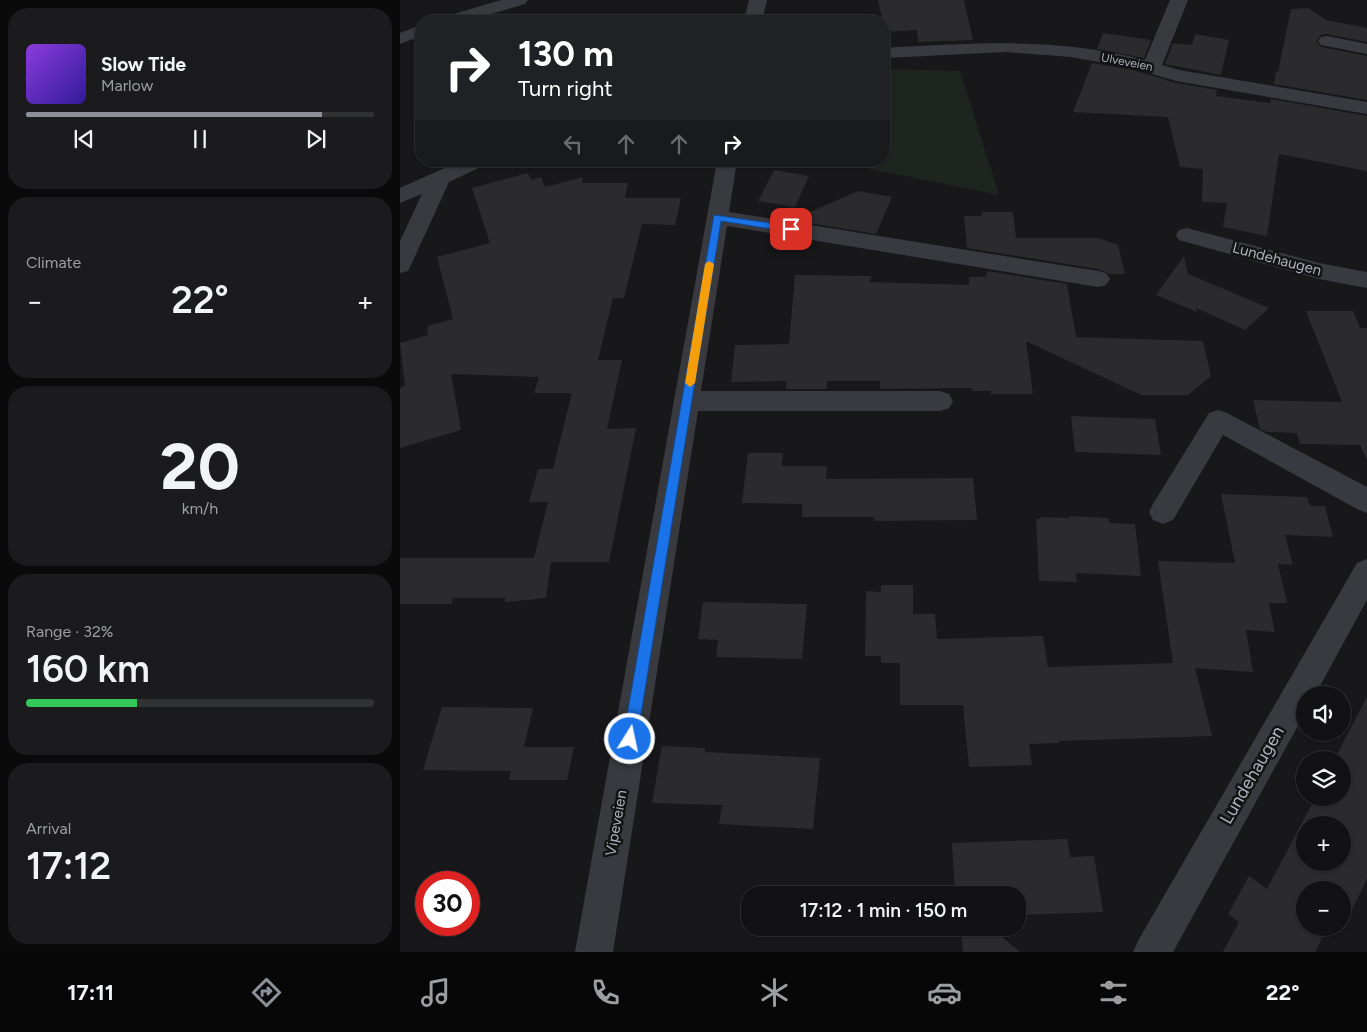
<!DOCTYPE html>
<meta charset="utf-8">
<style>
body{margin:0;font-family:Figtree,sans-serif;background:#1b1b1d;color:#f1f3f6;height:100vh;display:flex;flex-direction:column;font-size:19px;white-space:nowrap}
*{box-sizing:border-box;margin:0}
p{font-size:16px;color:#9c9ea0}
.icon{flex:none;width:28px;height:28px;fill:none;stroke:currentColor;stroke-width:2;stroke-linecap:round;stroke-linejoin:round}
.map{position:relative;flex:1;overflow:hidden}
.sheet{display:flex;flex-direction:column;gap:8px;padding:8px;background:#0a0a0b;width:400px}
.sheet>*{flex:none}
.hud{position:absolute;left:15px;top:15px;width:475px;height:152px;border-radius:20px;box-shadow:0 1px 4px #0004,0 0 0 1px #313234;background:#202124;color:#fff;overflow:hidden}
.tools{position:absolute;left:896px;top:686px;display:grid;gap:10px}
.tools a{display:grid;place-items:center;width:55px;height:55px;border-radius:50%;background:#121214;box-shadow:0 1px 4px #0004,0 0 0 1px #313234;font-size:25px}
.speed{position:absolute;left:15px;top:871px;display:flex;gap:10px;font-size:25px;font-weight:700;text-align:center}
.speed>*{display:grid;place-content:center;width:65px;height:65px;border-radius:50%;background:#121214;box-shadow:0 1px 4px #0004,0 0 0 1px #313234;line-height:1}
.speed .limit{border:8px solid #d22;background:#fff;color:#111}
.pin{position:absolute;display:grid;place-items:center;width:42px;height:42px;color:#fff;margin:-21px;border-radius:10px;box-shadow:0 2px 8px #0006}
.me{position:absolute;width:55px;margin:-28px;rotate:10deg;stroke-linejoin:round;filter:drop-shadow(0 0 4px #0008)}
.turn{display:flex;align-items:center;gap:18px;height:105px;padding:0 20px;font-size:22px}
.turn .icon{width:65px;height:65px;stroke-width:2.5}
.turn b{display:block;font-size:35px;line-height:42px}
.lanes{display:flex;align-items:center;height:48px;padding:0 20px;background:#0003;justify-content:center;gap:25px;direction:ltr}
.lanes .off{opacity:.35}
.big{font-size:38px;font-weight:600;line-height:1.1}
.sheet .card{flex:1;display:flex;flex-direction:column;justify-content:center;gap:8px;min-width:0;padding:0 18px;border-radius:20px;background:#1b1b1d}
.sheet .dial{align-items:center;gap:0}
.dial b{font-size:65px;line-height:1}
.song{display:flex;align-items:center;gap:15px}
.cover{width:60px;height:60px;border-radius:8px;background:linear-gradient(135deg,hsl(270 70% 55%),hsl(250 70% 35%))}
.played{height:5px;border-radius:2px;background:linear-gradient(90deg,#8c9099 85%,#313234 85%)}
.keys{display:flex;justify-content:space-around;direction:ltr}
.heat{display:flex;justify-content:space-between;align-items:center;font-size:28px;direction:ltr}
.charge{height:8px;border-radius:4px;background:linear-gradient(90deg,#34c759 32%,#313234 0)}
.trip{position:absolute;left:341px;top:886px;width:285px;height:50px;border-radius:20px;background:#121214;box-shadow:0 1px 4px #0004,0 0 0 1px #313234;font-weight:600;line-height:50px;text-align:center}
.tabs{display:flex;height:80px;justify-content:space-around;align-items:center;background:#070708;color:#9c9ea0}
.tabs .icon{width:35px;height:35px}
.tabs .current{color:#8c9099}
.tabs b{font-size:22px;color:#f1f3f6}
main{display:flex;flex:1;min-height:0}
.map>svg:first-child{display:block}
</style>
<main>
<section class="sheet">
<div class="card">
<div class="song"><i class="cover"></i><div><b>Slow Tide</b><p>Marlow</p></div></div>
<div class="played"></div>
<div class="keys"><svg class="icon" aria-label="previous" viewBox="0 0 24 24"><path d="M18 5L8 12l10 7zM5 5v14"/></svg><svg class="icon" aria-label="pause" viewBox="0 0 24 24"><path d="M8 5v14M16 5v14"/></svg><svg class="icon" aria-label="next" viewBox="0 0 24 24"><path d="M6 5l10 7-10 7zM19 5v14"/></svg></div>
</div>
<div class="card"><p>Climate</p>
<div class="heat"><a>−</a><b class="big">22°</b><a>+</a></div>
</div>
<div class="card dial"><b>20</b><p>km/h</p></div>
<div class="card"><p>Range · 32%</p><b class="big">160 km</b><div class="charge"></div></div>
<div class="card"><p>Arrival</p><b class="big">17:12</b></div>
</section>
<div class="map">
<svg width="967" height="952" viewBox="0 0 967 952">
<rect width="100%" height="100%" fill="#18181a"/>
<path fill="#1e251f" d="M 490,69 L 560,71 L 599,195 L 431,161 L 484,161 L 484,70 Z"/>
<path fill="#2b2b2e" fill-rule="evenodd" d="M 478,0 L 564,0 L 573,40 L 518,42 L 517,30 L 485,32 Z
M 908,8 L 926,20 L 967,28 L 967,42 L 927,34 L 921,35 L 916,41 L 921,47 L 967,56 L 967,100 L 874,84 L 876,71 L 878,72 L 891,9 Z
M 703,33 L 751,40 L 744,58 L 697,49 Z
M 795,34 L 829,40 L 821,75 L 765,64 L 773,43 L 792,45 Z
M 692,63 L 733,70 L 776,83 L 817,90 L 816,96 L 870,103 L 871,99 L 967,116 L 967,171 L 879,154 L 867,236 L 823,227 L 827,203 L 802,202 L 803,169 L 780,167 L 768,117 L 673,112 Z
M 374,170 L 409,176 L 395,207 L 358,201 Z
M 128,173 L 131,180 L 141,177 L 145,187 L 183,177 L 182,183 L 228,183 L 225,198 L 281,198 L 275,225 L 242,224 L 224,298 L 213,298 L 198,360 L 222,360 L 207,429 L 236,428 L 209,562 L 151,562 L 146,598 L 105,602 L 105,598 L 53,598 L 52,604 L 0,604 L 0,558 L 134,558 L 148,502 L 129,502 L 138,469 L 153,469 L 172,393 L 134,393 L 139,377 L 51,374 L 61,430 L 0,448 L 0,388 L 5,386 L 0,343 L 28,335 L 27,326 L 53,319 L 37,257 L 90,243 L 72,188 Z
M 458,191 L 492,197 L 476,234 L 392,220 Z
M 582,212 L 613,212 L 616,238 L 699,238 L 718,245 L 725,274 L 709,274 L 698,269 L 567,248 L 564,216 L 582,216 Z
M 784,256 L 788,274 L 869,308 L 845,330 L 796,308 L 797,312 L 756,295 Z
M 587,271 L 667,284 L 676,337 L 803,341 L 811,376 L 788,395 L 741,395 L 626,341 L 633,394 L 591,394 L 591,391 L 573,391 L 572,388 L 480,389 L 480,381 L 427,381 L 427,389 L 386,389 L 386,381 L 331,382 L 335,345 L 389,344 L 395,275 L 472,276 L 469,282 L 569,285 L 569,277 L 586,277 Z
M 906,311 L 953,311 L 960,328 L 967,328 L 967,460 L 960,445 L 900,444 L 897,433 L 867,432 L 860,429 L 853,400 L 942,402 Z
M 671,416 L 755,419 L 761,455 L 675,452 Z
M 348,453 L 383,453 L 382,466 L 427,466 L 426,479 L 573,478 L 577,520 L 474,521 L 474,517 L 402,517 L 402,504 L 342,503 Z
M 821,494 L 907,497 L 910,506 L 925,506 L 933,537 L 885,535 L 893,565 L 878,564 L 887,603 L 869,603 L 875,632 L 846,630 L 853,672 L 795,668 L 812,736 L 659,741 L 659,743 L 629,744 L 632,765 L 569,767 L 563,705 L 500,705 L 500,663 L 481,663 L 481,656 L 465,656 L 466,591 L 481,592 L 481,585 L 513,585 L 513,614 L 535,614 L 537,639 L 643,636 L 648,667 L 773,663 L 758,561 L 835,563 Z
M 670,516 L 709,518 L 709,523 L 735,524 L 741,576 L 676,573 L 677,582 L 639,581 L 636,519 L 640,519 L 640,517 L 670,518 Z
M 303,602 L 407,604 L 402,659 L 316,657 L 318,640 L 298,639 Z
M 967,697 L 967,879 L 950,914 L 942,909 L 942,890 L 905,890 L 905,928 L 927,928 L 915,952 L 823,952 L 839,922 L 828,914 L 849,876 L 867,889 L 915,798 L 942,798 L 942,760 L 934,760 ZM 905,825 L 942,825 L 942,862 L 905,862 Z
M 42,707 L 133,708 L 124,747 L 174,747 L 167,780 L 109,780 L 111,771 L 23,770 Z
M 262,746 L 305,748 L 305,752 L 420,758 L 413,829 L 319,824 L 322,805 L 252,803 Z
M 667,839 L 670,857 L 694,856 L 703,912 L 618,915 L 618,895 L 555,895 L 552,843 Z
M 561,928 L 591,928 L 620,952 L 563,952 Z"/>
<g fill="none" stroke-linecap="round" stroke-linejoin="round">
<path fill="#393a3f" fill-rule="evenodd" d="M 101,0 L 128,0 L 125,4 L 67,21 L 41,21 L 44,17 Z
M 349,0 L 367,0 L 362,21 L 344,21 Z
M 770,0 L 788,0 L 762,65 L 779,70 L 967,102 L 967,114 L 776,81 L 733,68 L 671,57 L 606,52 L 484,58 L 484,48 C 575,43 656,37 745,60 Z
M 21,25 L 21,36 L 0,44 L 0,33 Z
M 927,36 L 967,44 L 967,54 L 921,45 L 918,41 L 921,37 Z
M 60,161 L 88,161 L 85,165 L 49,182 L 11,265 L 8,271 L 0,273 L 0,241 L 22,194 L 0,203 L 0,188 Z
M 317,161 L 337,161 L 329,212 L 698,271 L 706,273 L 710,279 L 706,285 L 698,287 L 327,226 L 301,391 L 540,391 L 549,394 L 553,401 L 549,408 L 540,411 L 298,411 L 213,952 L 175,952 Z
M 787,228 L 919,263 L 967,272 L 967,288 L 919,279 L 779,240 L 776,235 L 779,230 Z
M 818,410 L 827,413 L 967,487 L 967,513 L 957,509 L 823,435 L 773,520 L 763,524 L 753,520 L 749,512 L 753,504 L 809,413 Z
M 967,559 L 967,600 L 915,695 L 905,695 L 905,713 L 773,952 L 733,952 L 739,939 L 957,563 Z"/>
</g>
<path fill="#1a73e8" stroke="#114b97" d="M 314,215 L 391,226 L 396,229 L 391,232 L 321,221 L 237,739 L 235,744 L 230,746 L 225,744 L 223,739 Z"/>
<path fill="#f59e0b" d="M 309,261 L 314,264 L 295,383 L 290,387 L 285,383 L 305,264 Z"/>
<g text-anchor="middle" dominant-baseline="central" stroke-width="5" stroke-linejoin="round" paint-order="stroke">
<g font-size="12" fill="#abb0ba" stroke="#131315">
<text transform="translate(727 62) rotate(11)">Ulveveien</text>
</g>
<g font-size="15" fill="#abb0ba" stroke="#131315">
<text transform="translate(877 259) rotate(15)">Lundehaugen</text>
<text transform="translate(216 823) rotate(-80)">Vipeveien</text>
</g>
<g font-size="18" fill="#abb0ba" stroke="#131315">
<text transform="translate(852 775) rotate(-60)">Lundehaugen</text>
</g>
</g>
</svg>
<div class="tools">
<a><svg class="icon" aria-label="sound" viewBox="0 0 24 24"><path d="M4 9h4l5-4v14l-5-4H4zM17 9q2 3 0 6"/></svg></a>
<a><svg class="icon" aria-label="layers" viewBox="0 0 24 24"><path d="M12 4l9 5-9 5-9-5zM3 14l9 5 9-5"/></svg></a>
<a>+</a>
<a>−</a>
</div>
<div class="speed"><div class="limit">30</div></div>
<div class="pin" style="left:391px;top:229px;background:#d93025"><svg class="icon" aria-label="arrive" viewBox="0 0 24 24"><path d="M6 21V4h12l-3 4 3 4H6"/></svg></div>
<svg class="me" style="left:230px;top:739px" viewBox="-20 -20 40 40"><circle r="17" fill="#1a73e8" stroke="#fff" stroke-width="3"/><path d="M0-11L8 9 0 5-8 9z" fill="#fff"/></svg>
<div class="trip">17:12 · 1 min · 150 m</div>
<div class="hud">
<div class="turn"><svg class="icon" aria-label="right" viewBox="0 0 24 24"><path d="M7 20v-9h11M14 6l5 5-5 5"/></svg><div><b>130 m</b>Turn right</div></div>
<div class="lanes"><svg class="icon off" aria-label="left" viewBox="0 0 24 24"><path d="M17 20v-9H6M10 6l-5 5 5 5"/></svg><svg class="icon off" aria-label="ahead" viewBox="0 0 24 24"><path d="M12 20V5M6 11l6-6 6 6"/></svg><svg class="icon off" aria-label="ahead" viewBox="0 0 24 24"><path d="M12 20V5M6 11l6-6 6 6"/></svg><svg class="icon" aria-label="right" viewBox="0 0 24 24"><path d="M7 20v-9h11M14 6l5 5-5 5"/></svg></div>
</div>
</div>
</main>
<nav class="tabs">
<b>17:11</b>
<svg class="icon current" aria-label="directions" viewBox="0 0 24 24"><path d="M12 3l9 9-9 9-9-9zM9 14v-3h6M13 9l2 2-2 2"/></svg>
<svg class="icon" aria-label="music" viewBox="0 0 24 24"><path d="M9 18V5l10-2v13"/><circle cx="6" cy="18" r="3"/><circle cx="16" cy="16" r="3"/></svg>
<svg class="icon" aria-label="phone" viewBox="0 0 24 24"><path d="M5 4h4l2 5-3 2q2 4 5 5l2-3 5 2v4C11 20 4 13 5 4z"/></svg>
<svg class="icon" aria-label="climate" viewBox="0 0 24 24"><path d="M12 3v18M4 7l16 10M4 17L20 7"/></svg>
<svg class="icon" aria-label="car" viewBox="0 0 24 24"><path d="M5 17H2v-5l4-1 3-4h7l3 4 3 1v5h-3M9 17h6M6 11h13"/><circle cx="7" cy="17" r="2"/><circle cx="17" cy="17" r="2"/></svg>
<svg class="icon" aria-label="filters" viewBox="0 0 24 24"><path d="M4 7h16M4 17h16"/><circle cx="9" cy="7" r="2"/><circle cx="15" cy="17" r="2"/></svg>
<b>22°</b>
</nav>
